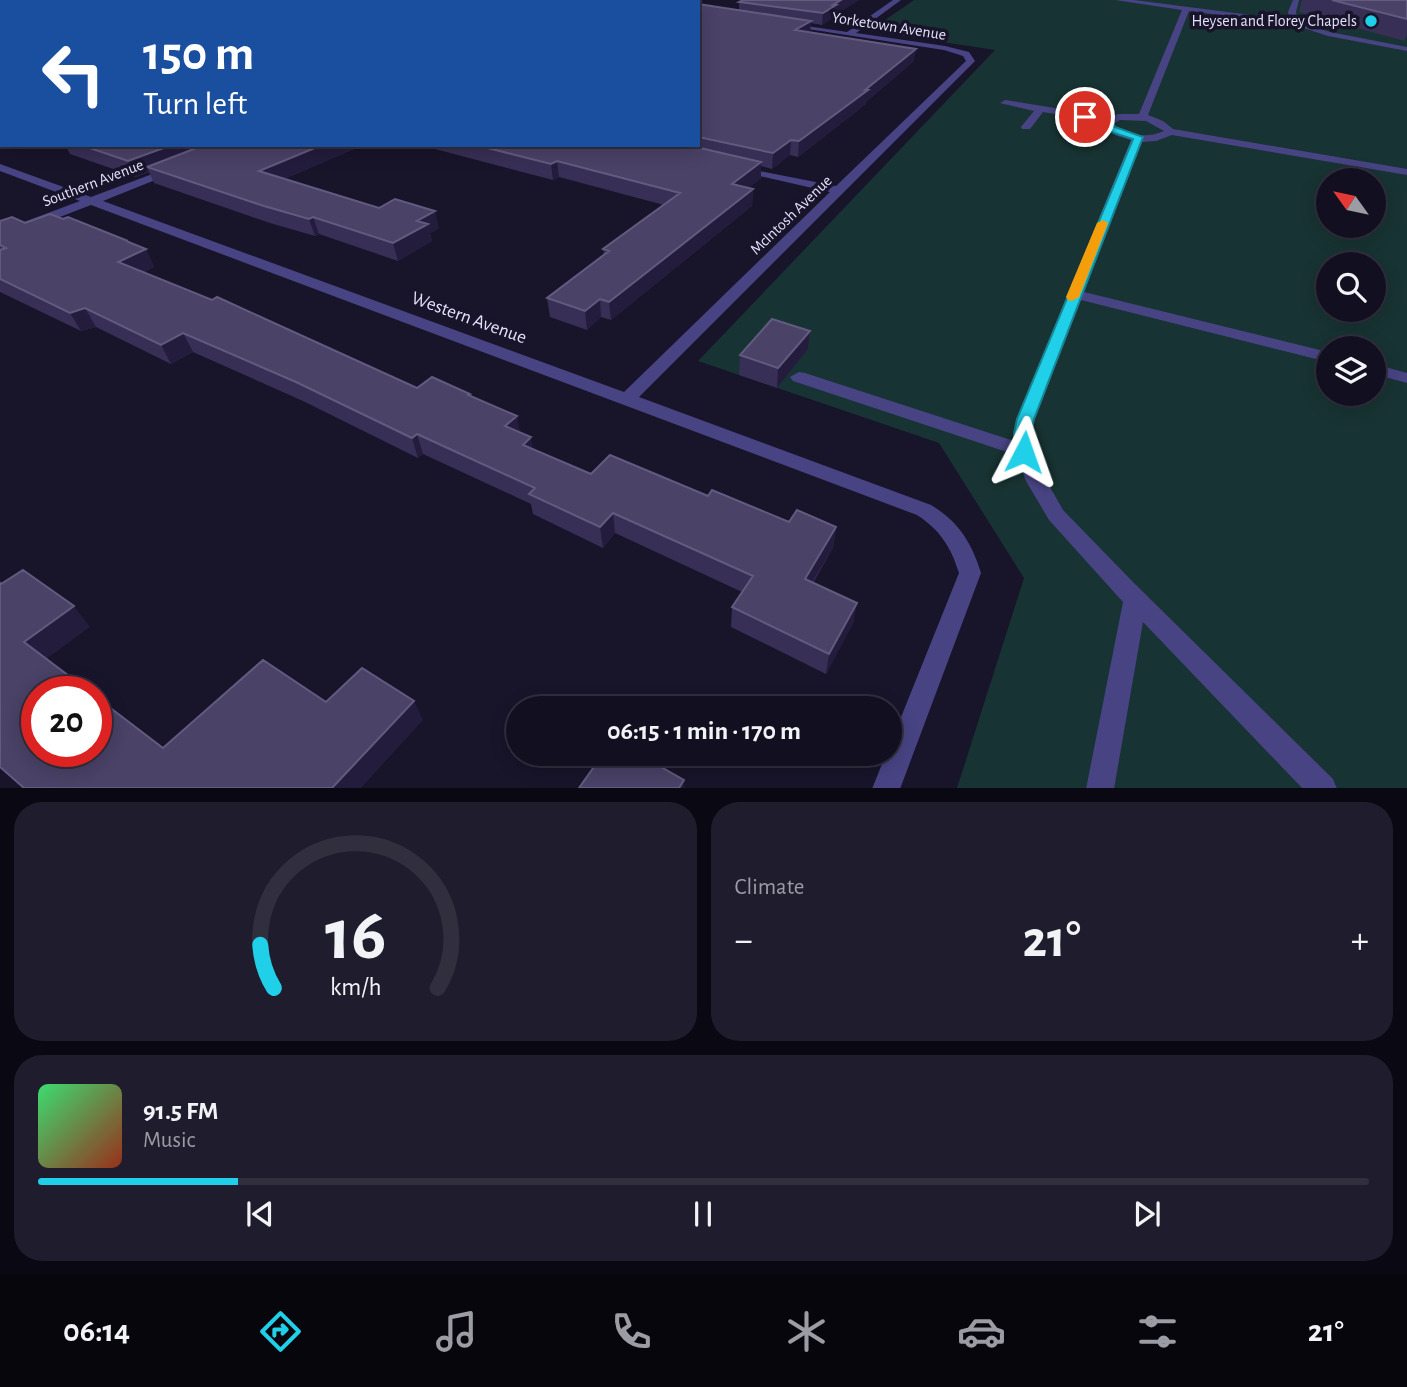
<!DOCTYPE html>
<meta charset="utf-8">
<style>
body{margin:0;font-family:"Alegreya Sans",sans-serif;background:#1f1d2d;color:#f1f3f6;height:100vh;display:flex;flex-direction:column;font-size:26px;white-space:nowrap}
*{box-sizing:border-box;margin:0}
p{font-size:23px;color:#9c9ca5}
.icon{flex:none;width:38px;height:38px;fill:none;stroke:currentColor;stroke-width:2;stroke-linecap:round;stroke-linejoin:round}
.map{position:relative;height:788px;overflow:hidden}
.panel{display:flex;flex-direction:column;gap:14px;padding:14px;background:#0a0812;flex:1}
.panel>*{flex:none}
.top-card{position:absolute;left:0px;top:0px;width:700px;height:147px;box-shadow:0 4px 18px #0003,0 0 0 2px #312f3e;background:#1a4fa0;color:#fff;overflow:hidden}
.needle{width:46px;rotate:303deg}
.fabs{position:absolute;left:1316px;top:168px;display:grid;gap:14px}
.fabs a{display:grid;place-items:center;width:70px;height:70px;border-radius:50%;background:#120f20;box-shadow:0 4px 18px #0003,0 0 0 2px #312f3e;font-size:35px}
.speed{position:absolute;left:21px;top:676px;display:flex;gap:14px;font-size:35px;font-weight:700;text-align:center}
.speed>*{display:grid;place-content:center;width:91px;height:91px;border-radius:50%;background:#120f20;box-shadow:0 4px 18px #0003,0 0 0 2px #312f3e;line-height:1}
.speed .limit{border:10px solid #d22;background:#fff;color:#111}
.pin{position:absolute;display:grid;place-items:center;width:60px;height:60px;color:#fff;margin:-30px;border:4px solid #fff;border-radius:50%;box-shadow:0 2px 7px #0007}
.me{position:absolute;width:77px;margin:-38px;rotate:4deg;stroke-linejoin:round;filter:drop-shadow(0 0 5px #0008)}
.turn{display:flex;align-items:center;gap:24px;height:147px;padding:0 28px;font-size:32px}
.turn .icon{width:91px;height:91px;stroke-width:2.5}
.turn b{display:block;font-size:49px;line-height:60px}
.big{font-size:52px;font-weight:600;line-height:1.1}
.panel .card{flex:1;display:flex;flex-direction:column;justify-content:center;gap:10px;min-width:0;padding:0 24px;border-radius:28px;background:#1f1d2d}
.panel .dial{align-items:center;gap:0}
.dial svg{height:182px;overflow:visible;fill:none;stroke:#312f3e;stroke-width:7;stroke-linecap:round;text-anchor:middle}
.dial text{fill:#f1f3f6;stroke:none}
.song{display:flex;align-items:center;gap:21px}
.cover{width:84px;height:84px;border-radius:10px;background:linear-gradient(135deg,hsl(140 70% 55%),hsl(10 70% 35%))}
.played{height:7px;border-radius:4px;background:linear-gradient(90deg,#20cfe8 15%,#312f3e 15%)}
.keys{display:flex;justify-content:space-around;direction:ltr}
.heat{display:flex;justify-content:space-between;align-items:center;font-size:38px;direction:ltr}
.panel .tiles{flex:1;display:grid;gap:14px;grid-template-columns:1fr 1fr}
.card:last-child{grid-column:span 2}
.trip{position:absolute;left:506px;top:696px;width:396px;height:70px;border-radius:35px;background:#120f20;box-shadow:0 4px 18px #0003,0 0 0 2px #312f3e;font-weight:600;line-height:70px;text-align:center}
.tabs{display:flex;height:112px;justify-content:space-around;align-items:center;background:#07060d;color:#9c9ca5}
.tabs .icon{width:49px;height:49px}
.tabs .current{color:#20cfe8}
.tabs b{font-size:32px;color:#f1f3f6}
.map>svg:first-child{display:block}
</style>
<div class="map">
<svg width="1407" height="789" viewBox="0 0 1407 789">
<rect width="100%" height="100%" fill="#18142a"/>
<path fill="#183333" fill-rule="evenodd" d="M 914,0 L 1407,0 L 1407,788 L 957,788 L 1024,578 L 939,443 L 698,361 L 995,50 L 869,31 ZM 1328,180 L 1374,180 L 1374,226 L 1328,226 ZM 1328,264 L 1374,264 L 1374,310 L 1328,310 ZM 1328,348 L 1374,348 L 1374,394 L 1328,394 Z"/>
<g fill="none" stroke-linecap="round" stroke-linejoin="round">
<path fill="#484484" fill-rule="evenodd" d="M 893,0 L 901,0 L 856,33 L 945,46 L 969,52 L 975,61 L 639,397 L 931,505 C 958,521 972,543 981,573 L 900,789 L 872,789 L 886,754 L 889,754 L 889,747 L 959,573 C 951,547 940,530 917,515 L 91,205 L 0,240 L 0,231 L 80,201 L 0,171 L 0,164 L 91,197 L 171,167 L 175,168 L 175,172 L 103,201 L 624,392 L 830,192 L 734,170 L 734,166 L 836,186 L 966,61 L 963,56 L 944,50 L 782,25 L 786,23 L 847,32 Z
M 1115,0 L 1134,0 L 1290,20 L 1288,12 L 1293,0 L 1299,0 L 1296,12 L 1298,22 L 1330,32 L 1407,47 L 1407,51 L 1328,36 L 1294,25 L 1189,11 L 1148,115 L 1163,121 L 1173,129 L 1407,169 L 1407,175 L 1172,135 L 1156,141 L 1142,142 L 1084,292 L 1328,352 L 1328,362 L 1081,300 L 1035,419 L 1032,433 L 1034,451 L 1046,480 L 1063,510 L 1133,582 L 1333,779 L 1337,789 L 1303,789 L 1143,622 L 1114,789 L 1086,789 L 1123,602 L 1049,520 L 1026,481 L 1016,455 L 793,381 L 790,377 L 799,372 L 805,373 L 1014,441 L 1017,419 L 1131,140 L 1115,135 L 1102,122 L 1043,112 L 1030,129 L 1022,129 L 1021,127 L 1034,111 L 1000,103 L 1005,100 L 1110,117 L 1118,114 L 1139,114 L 1182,10 ZM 1120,120 L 1146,121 L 1164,131 C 1147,139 1127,135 1113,124 Z
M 1374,364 L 1407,373 L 1407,383 L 1374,374 Z"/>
<path fill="#c572f0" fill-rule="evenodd" d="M 0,18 L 2,18 L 0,23 Z"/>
</g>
<path fill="#382f56" d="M 743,0 L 859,0 L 836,14 L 835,16 L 822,25 L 811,23 L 810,32 L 914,61 L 866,102 L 866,104 L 798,157 L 790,155 L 772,169 L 761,166 L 761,178 L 748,188 L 753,189 L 752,206 L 611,320 L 601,317 L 587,330 L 550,317 L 547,298 L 604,255 L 603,249 L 664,205 L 559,177 L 553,180 L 420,145 L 698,145 L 698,4 L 739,10 L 739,2 Z
M 1302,0 L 1407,0 L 1407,35 L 1404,41 L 1299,12 Z
M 0,21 L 2,21 L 2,124 L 0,123 Z
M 64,145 L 363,145 L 284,179 L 439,228 L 430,233 L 432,241 L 398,261 L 319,234 L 315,236 L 270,223 L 154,183 L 149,172 L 136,177 L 70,154 L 66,146 Z
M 0,219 L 1,221 L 25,223 L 129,243 L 146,249 L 154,267 L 144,272 L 417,388 L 471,397 L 521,433 L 533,449 L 591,474 L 708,496 L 789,522 L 836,527 L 833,548 L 813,583 L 857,603 L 853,623 L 826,674 L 731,627 L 732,607 L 742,592 L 615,533 L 603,548 L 533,514 L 531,504 L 423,454 L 418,458 L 303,401 L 193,352 L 171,364 L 96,327 L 81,331 L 0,292 Z
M 810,331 L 808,349 L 777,388 L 739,375 L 740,355 Z"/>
<path fill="#231c3d" d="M 841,0 L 859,0 L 836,14 L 835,16 L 822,25 L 823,13 L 833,5 Z
M 811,21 L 810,32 L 795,30 Z
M 916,49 L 914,61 L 866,102 L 866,104 L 798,157 L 799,141 Z
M 791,140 L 790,155 L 772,169 L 773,153 Z
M 172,145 L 218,145 L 147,167 L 149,172 L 136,177 L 128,161 Z
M 322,145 L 363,145 L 265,187 L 259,171 Z
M 557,161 L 559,177 L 553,180 L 551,164 Z
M 761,162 L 761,178 L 732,200 L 732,184 Z
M 753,189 L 752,206 L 611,320 L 609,302 Z
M 435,211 L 439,228 L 430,233 L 432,241 L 398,261 L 393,243 L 417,221 Z
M 313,217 L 319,234 L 315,236 L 309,219 Z
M 126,241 L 128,241 L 135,254 L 146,249 L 154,267 L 128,279 L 118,262 Z
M 600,299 L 601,317 L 587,330 L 585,311 Z
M 85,308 L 96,327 L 81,331 L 70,313 Z
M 810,331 L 808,349 L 777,388 L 778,368 Z
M 183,333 L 193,352 L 171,364 L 161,345 Z
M 517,416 L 521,436 L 505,426 Z
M 417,434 L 423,454 L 418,458 L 412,438 Z
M 531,437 L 534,457 L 523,445 Z
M 613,513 L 615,533 L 603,548 L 600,527 Z
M 836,527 L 833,548 L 802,599 L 805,579 Z
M 857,603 L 853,623 L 826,674 L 829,654 Z
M 74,606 L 90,627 L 42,662 L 24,642 Z
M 414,701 L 423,720 L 361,788 L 332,788 Z
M 684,780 L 684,788 L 679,788 Z"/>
<path fill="#4a4267" stroke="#625b7f" stroke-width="2" d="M 95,0 L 668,0 L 680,2 L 87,2 Z
M 743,0 L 841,0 L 833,5 L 836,5 L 823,13 L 739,2 Z
M 1332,0 L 1407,0 L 1407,19 Z
M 698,4 L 811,21 L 795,30 L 916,49 L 865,90 L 868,90 L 799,141 L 791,140 L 773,153 L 698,137 Z
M 0,21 L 2,21 L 2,112 L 0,111 Z
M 81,145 L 172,145 L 128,161 Z
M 204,145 L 322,145 L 259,171 L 379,208 L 395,199 L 435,211 L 417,221 L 428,224 L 393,243 L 313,217 L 309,219 L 264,206 L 147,167 Z
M 476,145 L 687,145 L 761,162 L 732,184 L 753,189 L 609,302 L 600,299 L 585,311 L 547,298 L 609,251 L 603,249 L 680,193 L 557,161 L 551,164 Z
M 50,214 L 63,219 L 68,217 L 128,241 L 126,241 L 146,249 L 118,262 L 212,300 L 217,297 L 417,388 L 432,377 L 470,394 L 468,395 L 517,416 L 505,426 L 531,437 L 523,445 L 591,474 L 610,455 L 708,496 L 712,490 L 789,522 L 797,510 L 836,527 L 805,579 L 857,603 L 829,654 L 732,607 L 753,576 L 613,513 L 600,527 L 529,494 L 535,488 L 417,434 L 412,438 L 296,382 L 183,333 L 161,345 L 85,308 L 70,313 L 0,279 L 0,250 L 6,248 L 0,245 L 0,221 L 12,217 L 25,223 Z
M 772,319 L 810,331 L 778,368 L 740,355 Z
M 23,570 L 74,606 L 24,642 L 89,691 L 37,691 L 37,751 L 96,751 L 96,697 L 163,748 L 263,660 L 326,702 L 362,668 L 414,701 L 332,788 L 24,788 L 0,767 L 0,583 L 1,584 Z
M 603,754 L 638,754 L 684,780 L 679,788 L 579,788 Z"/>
<path fill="#20cfe8" stroke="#158797" stroke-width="2" d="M 1085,114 L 1111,118 L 1115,127 L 1143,137 L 1034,419 L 1031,433 L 1033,452 L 1024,457 L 1015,452 L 1014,433 L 1017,419 L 1133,139 L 1108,131 L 1102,122 L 1082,118 L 1082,115 Z"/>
<path fill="#f59e0b" d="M 1103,220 L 1108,223 L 1079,297 L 1072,301 L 1068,300 L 1066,297 L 1097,223 Z"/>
<circle fill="#20cfe8" stroke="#18142a" stroke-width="2.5" cx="1371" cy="21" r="7"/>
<g text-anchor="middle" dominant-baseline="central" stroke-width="7" stroke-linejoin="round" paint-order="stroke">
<g font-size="16" fill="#e4e0fc" stroke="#18142a" text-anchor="end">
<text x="1357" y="21">Heysen and Florey Chapels</text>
</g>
<g font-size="16" fill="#e4e0fc" stroke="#18142a">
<text transform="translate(889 26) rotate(9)">Yorketown Avenue</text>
<text transform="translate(93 183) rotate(-21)">Southern Avenue</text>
<text transform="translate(791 215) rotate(-44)">McIntosh Avenue</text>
</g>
<g font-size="19" fill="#e4e0fc" stroke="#18142a">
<text transform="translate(469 318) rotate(20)">Western Avenue</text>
</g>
</g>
</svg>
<div class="fabs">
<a><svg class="needle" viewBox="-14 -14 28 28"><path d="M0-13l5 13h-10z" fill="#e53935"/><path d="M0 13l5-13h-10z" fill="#9c9ca5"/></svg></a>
<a><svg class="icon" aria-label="search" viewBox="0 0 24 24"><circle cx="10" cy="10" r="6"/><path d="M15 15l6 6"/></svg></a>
<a><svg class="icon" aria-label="layers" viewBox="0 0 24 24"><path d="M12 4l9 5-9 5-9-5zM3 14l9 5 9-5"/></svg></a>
</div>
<div class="speed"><div class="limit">20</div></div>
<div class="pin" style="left:1085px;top:117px;background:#d93025"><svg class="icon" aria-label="arrive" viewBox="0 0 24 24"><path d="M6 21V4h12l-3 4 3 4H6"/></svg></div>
<svg class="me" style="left:1024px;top:452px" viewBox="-20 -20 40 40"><path d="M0-17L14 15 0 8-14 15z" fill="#20cfe8" stroke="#fff" stroke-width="4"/></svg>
<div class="trip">06:15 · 1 min · 170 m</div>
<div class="top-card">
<div class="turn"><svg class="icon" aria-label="left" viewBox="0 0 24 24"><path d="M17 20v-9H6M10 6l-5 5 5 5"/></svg><div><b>150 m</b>Turn left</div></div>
</div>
</div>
<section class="panel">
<div class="tiles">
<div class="card dial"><svg viewBox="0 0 100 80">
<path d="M14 69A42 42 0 1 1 86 69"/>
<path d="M14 69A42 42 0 0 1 8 50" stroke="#20cfe8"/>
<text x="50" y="56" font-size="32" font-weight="700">16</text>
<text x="50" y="72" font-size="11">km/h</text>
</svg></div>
<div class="card"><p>Climate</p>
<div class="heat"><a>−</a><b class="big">21°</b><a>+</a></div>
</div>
<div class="card">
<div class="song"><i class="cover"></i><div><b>91.5 FM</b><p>Music</p></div></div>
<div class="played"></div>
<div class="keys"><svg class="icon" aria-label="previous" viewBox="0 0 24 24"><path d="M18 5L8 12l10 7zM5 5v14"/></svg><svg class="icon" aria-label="pause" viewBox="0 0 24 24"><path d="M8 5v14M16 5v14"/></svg><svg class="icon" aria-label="next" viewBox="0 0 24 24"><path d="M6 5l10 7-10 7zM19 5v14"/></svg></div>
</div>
</div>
</section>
<nav class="tabs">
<b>06:14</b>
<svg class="icon current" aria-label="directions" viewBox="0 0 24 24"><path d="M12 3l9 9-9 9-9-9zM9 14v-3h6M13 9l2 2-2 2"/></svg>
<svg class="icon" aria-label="music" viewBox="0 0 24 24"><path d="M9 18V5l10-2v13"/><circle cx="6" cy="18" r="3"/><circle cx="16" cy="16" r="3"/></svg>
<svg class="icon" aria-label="phone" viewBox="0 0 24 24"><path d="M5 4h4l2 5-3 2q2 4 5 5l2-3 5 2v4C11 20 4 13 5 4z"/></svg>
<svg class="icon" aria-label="climate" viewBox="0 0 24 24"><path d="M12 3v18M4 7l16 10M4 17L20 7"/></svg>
<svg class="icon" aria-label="car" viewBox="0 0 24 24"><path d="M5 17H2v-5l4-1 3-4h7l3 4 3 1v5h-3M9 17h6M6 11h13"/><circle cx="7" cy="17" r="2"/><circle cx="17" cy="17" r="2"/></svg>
<svg class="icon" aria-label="filters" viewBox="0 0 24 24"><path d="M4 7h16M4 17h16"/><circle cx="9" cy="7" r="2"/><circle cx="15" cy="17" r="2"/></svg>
<b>21°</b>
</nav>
